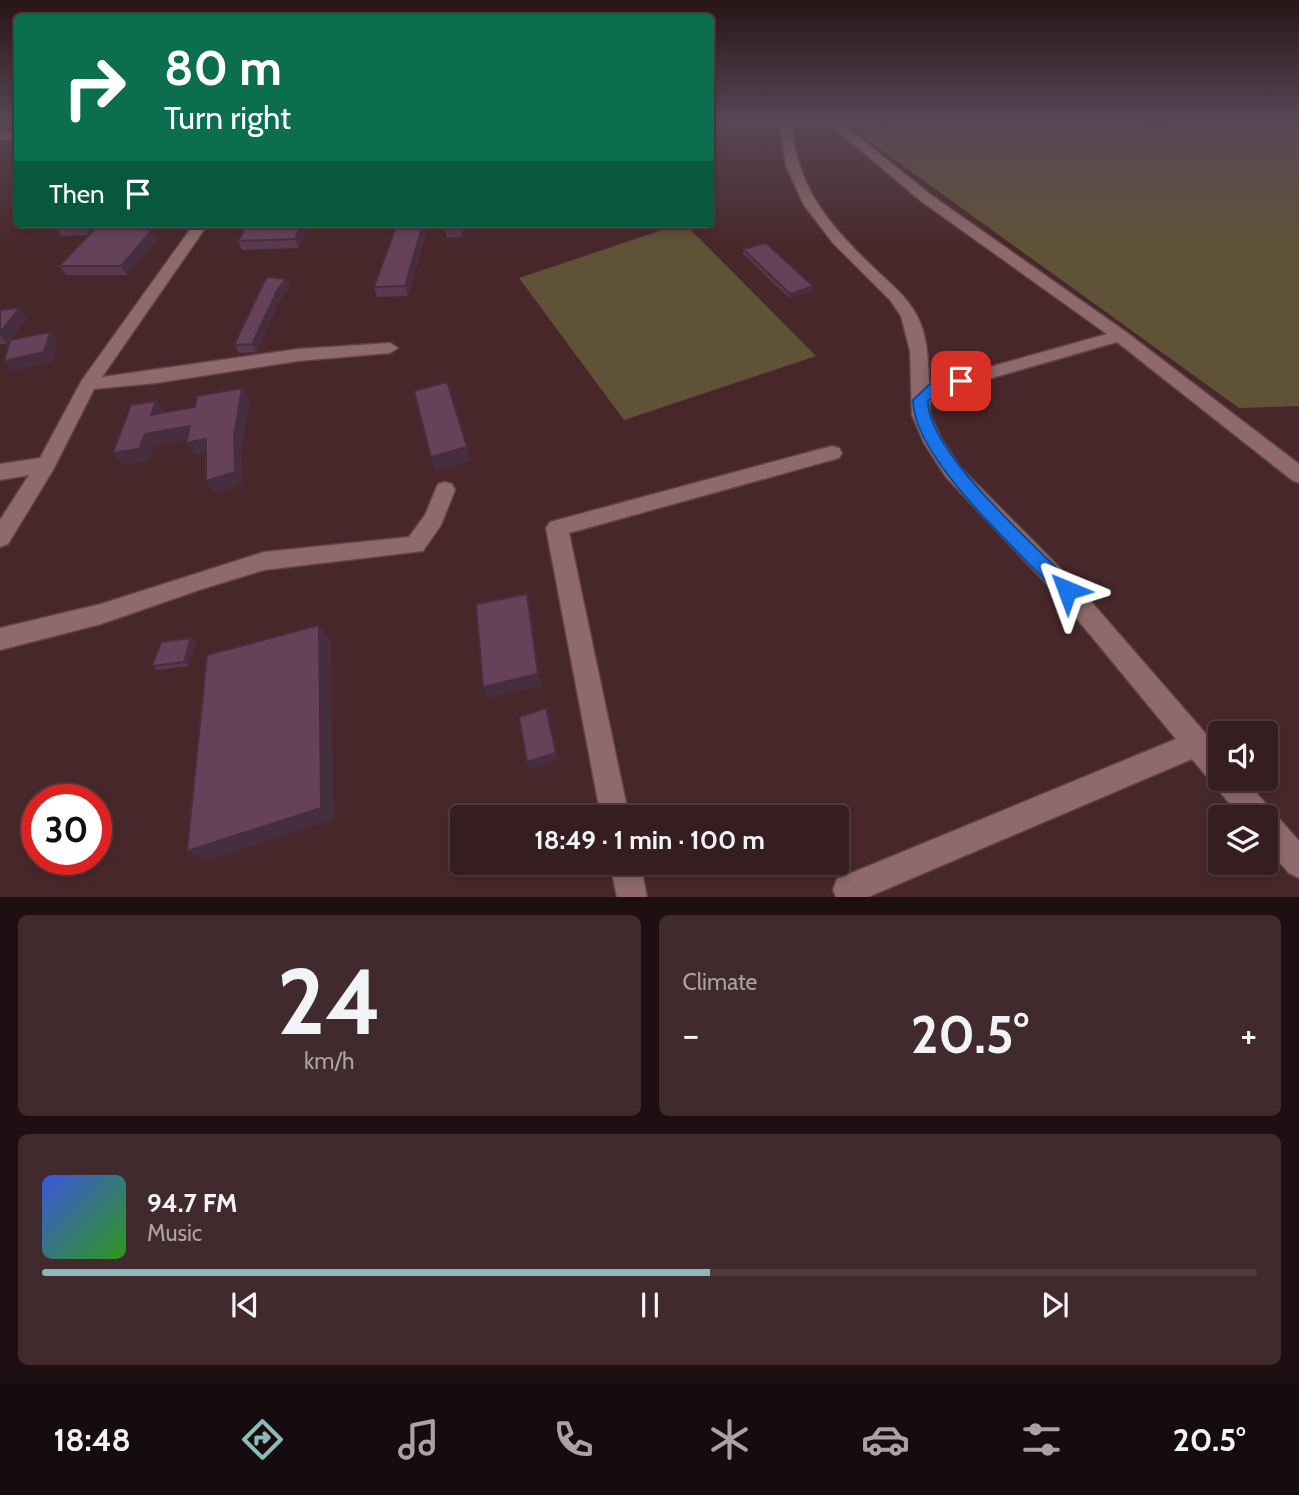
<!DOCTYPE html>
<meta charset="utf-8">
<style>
body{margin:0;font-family:Cabin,sans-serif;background:#412a2d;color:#f1f3f6;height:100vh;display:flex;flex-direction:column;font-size:26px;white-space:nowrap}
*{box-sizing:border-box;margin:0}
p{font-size:23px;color:#aaa2a5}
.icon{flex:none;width:38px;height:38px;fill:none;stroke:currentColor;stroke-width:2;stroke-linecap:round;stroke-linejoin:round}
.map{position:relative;height:897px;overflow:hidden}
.drawer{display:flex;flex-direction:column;gap:18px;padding:18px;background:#1e1012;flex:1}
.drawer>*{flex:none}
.banner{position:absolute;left:14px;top:14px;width:700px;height:214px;border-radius:7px;box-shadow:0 4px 10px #0003,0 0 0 2px #503b3e;background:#0b6e4f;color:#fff;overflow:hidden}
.tools{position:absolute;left:1208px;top:721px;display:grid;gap:14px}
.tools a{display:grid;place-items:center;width:70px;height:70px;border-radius:7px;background:#361d20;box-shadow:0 4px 10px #0003,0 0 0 2px #503b3e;font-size:35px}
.speed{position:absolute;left:21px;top:784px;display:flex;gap:14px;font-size:35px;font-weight:700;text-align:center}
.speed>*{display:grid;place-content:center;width:91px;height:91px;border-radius:50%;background:#361d20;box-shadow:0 4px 10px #0003,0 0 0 2px #503b3e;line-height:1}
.speed .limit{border:10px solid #d22;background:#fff;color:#111}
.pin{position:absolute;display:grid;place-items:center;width:60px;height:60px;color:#fff;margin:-30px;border-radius:14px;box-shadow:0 4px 10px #0006}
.me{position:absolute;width:77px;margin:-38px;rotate:316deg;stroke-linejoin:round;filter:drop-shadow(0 0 5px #0008)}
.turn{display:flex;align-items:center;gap:24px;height:147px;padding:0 35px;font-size:32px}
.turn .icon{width:91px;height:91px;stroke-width:2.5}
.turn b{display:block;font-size:49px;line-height:60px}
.then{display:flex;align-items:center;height:66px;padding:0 35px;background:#0003;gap:14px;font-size:26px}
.big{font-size:52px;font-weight:800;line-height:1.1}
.drawer .tile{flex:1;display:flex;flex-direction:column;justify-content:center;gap:10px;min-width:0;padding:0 24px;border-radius:10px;background:#412a2d}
.drawer .dial{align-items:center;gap:0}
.dial b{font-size:91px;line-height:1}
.song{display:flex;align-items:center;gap:21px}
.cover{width:84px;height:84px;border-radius:10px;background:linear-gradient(135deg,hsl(230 70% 55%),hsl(110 70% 35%))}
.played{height:7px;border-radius:4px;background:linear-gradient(90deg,#8bbbb9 55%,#503b3e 55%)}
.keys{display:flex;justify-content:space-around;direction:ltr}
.heat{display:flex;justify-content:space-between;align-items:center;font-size:38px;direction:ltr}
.drawer .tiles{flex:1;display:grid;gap:18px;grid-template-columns:1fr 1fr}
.tile:last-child{grid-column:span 2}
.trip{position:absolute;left:450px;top:805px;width:399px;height:70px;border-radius:7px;background:#361d20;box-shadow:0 4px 10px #0003,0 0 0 2px #503b3e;font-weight:800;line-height:70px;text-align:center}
.tabs{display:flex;height:112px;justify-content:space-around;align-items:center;background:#160c0d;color:#aaa2a5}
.tabs .icon{width:49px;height:49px}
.tabs .active{color:#8bbbb9}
.tabs b{font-size:32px;color:#f1f3f6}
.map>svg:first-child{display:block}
</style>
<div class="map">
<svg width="1299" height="897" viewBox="0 0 1299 897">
<rect width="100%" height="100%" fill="#48272a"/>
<path fill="#605237" d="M 893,122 L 1143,122 L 1148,126 L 1198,122 L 1289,122 L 1299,127 L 1299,406 L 1239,408 L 859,134 Z
M 680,224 L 685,224 L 816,356 L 624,420 L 519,278 Z"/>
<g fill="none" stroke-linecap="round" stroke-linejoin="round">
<defs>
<path id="minor" d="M 780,122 L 792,122 C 795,186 829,225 874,268 C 889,283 907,296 917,316 C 928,337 928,361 929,384 L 1107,334 L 921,201 L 827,122 L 840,122 L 931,195 L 1126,332 L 1299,464 L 1299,483 L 1292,480 L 1117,342 L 940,393 L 930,402 L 930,415 L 942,440 L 960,467 L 1075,583 L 1220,750 L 1220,779 L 1244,779 L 1299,841 L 1299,878 L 1289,873 L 1265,846 L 1265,817 L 1241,817 L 1192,759 L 868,897 L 836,897 L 833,890 L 837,879 L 1176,739 L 1059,597 L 946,477 L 924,443 L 912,415 L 910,351 L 901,316 L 890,300 L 833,243 L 804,205 L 786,166 Z
M 194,224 L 208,224 L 102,377 L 298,349 L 390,343 L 398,348 L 390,353 L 298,361 L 156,383 L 94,389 L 53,470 L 8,544 L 0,547 L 0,520 L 29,475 L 0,480 L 0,464 L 40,458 L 82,380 Z
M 627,224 L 641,224 L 642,225 L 635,229 Z
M 832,446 L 839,448 L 842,453 L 839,458 L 569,533 L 629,817 L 601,817 L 546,528 L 550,522 Z
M 445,482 L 452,484 L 455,490 L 441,525 L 423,551 L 264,570 L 202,589 L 101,624 L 0,650 L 0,628 L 101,604 L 264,552 L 409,537 L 425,515 L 438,484 Z
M 610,863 L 640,863 L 647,897 L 617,897 Z"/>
<path id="tertiary" d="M 18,131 L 18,138 L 0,140 L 0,134 Z"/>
</defs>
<use href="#minor" stroke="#5f4447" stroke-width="3"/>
<use href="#tertiary" stroke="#5f4447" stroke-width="3"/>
<use href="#minor" fill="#8f696b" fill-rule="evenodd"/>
<use href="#tertiary" fill="#8f696b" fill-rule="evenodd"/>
</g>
<path fill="#58394d" d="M 57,224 L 99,224 L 89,235 L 61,236 L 54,226 Z
M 248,224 L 313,224 L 312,227 L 308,228 L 299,248 L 242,250 L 238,241 Z
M 464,224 L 463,237 L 447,238 L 445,229 Z
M 428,226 L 408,296 L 377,297 L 374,287 Z
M 157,239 L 127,275 L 66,275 L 59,266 Z
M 743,249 L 813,286 L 812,291 L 789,298 L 743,254 Z
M 286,279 L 290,287 L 282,297 L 256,352 L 239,353 L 234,345 Z
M 0,310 L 27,318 L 7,344 L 0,344 Z
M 196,642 L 188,666 L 157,670 L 152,666 Z"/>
<path fill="#472e3f" d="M 84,224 L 99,224 L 89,235 L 83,226 Z
M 302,224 L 307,224 L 308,228 L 299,248 L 295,239 Z
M 423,224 L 428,224 L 428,226 L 408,296 L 405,286 Z
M 461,224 L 464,224 L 463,237 L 461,228 Z
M 152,230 L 157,239 L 127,275 L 121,266 Z
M 286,279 L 290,287 L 282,297 L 256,352 L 252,344 L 278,289 Z
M 813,286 L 812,291 L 789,298 L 790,294 Z
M 19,308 L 27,318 L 7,344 L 0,335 L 0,333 Z
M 50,332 L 58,341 L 52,362 L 12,371 L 4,361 Z
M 242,388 L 250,401 L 242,448 L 243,485 L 215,493 L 206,481 L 234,436 Z
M 156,401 L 165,414 L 151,415 Z
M 190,426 L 199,438 L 154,446 L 149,461 L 123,465 L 113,453 L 145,434 Z
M 206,439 L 214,452 L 195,455 L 186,443 Z
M 467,447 L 471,461 L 436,471 L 431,457 Z
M 527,594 L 530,607 L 541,686 L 488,698 L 483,687 Z
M 319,625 L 331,641 L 334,819 L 207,861 L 187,851 Z
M 191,638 L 196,642 L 188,666 L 184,662 Z
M 548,716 L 558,760 L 530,769 L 527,762 Z"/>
<path fill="#66425a" stroke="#472e3f" stroke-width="2" d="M 57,224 L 84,224 L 83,226 L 54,226 Z
M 248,224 L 302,224 L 295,239 L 238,241 Z
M 397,224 L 423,224 L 405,286 L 374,287 Z
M 445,224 L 461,224 L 461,228 L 445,229 Z
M 97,227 L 152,230 L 121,266 L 59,266 Z
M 766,243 L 813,286 L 790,294 L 743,249 Z
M 268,277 L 286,279 L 278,289 L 252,344 L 234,345 L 264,282 Z
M 19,308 L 0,333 L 0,310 Z
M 50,332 L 44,352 L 4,361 L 10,340 Z
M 447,382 L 467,447 L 431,457 L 414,391 Z
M 242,388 L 234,436 L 235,472 L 206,481 L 206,439 L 186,443 L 190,426 L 145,434 L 139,449 L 113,453 L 131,405 L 156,401 L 151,415 L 195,407 L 197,396 Z
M 527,594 L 538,674 L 483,687 L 476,604 Z
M 319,625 L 321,808 L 187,851 L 207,655 Z
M 191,638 L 184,662 L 152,666 L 161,642 Z
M 546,708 L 556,753 L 527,762 L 519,717 Z"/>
<linearGradient id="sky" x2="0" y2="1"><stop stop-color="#281517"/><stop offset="0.49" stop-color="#584755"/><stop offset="1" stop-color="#584755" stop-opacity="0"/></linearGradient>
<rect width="1299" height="247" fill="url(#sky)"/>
<path fill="#1a73e8" stroke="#114b97" stroke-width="2" d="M 961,376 L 966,378 L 968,381 L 966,385 L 940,392 L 928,401 C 928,453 1036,546 1073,584 L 1076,590 L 1073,595 L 1067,598 L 1060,595 C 1020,553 912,457 913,400 L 929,385 Z"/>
</svg>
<div class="tools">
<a><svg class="icon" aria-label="sound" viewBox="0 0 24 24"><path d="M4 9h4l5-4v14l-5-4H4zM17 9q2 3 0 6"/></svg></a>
<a><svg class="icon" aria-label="layers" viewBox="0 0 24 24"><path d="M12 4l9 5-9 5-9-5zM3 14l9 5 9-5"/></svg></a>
</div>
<div class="speed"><div class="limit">30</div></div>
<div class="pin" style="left:961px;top:381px;background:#d93025"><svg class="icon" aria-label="arrive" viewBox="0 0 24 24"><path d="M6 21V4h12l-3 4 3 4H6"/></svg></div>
<svg class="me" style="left:1067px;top:590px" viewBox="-20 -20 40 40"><path d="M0-17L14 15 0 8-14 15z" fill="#1a73e8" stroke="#fff" stroke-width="4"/></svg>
<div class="trip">18:49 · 1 min · 100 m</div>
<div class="banner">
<div class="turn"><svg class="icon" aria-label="right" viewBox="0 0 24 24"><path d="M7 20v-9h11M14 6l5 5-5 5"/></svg><div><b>80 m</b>Turn right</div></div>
<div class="then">Then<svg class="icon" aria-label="arrive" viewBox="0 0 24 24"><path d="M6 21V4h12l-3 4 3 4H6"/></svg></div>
</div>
</div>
<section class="drawer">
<div class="tiles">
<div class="tile dial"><b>24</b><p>km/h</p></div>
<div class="tile"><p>Climate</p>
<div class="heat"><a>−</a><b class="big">20.5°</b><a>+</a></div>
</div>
<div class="tile">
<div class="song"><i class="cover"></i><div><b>94.7 FM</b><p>Music</p></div></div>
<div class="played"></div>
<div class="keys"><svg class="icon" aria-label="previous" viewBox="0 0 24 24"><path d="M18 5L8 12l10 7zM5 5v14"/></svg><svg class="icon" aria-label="pause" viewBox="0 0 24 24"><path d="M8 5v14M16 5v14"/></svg><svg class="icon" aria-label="next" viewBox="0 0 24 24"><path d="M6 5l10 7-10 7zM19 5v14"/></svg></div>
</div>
</div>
</section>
<nav class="tabs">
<b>18:48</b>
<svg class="icon active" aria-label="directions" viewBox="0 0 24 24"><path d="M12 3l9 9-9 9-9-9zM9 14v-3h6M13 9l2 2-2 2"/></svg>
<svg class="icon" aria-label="music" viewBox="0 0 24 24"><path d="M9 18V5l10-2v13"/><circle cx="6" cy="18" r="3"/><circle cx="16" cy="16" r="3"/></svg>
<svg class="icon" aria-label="phone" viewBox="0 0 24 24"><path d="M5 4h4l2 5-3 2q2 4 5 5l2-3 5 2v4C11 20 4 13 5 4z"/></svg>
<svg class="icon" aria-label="climate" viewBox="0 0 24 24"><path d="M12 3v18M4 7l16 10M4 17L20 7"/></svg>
<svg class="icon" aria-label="car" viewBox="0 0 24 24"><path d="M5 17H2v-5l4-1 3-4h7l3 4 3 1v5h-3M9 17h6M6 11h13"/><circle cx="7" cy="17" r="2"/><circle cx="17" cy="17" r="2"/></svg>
<svg class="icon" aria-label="filters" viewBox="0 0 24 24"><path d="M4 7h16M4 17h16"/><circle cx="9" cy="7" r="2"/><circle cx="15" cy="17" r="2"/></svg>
<b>20.5°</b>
</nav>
